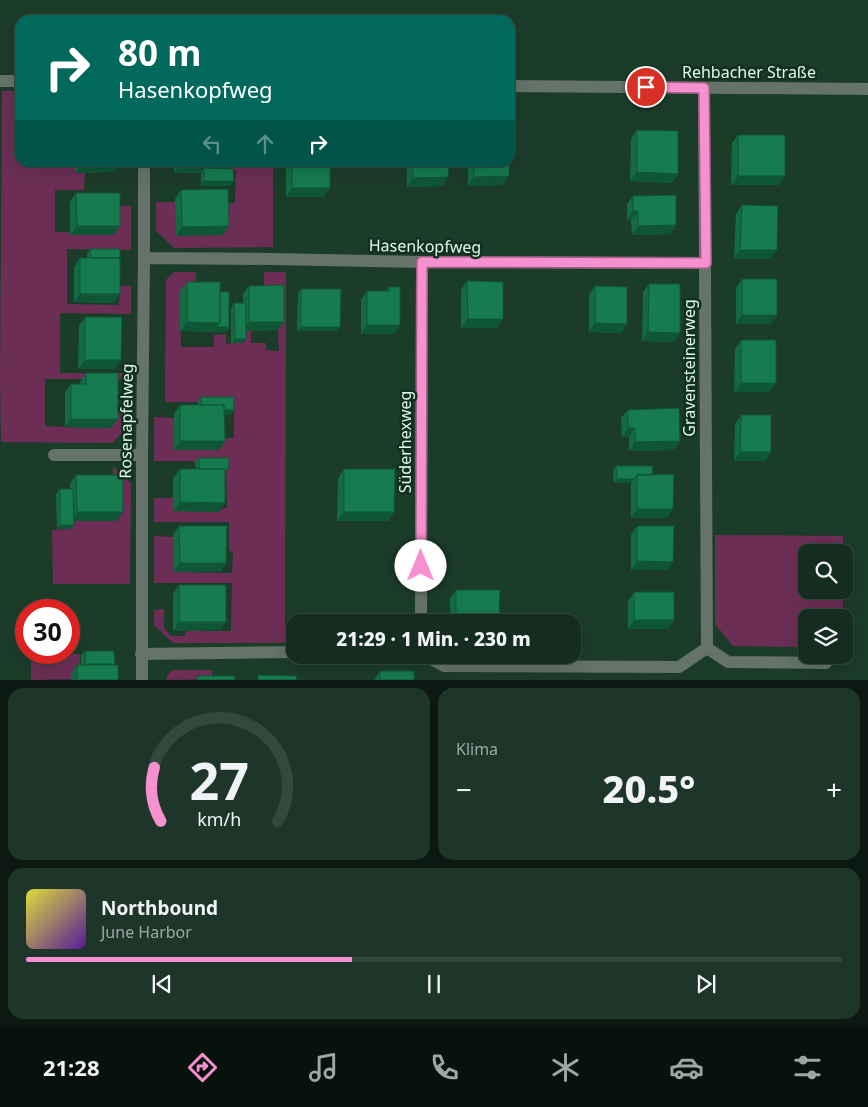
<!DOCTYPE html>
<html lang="de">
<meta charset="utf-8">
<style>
body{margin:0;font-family:"Noto Sans",sans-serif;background:#1e3529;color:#f1f3f6;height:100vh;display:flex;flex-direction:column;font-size:19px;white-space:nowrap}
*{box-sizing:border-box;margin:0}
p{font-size:16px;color:#9da8a5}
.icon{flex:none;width:28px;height:28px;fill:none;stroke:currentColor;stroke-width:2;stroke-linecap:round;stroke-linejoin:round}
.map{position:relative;height:680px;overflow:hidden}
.drawer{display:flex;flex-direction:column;gap:8px;padding:8px;background:#0c1912;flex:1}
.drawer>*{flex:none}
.guide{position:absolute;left:15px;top:15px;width:500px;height:152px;border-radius:15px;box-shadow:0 5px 20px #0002,0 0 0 1px #34493e;background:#00695c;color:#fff;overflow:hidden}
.controls{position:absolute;left:798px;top:544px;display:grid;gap:10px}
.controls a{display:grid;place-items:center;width:55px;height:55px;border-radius:10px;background:#152d20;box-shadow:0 5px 20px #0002,0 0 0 1px #34493e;font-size:25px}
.speed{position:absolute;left:15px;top:599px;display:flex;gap:10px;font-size:25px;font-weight:700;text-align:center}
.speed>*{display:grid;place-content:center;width:65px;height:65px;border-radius:50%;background:#152d20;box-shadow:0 5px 20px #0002,0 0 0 1px #34493e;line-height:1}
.speed .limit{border:8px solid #d22;background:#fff;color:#111}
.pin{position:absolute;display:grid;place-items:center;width:42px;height:42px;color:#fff;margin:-21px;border:2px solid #fff;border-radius:50%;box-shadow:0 1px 5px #0007}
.me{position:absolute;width:55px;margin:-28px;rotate:0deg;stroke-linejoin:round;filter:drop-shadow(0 0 4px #0008)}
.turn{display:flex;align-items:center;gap:18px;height:105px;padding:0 20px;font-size:22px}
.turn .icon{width:65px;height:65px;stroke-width:2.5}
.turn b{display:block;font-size:35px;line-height:42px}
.lanes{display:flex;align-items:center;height:48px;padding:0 20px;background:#0003;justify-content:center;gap:25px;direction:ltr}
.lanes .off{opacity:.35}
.big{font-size:38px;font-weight:800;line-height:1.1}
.drawer .card{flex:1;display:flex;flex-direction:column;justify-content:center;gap:8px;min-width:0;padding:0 18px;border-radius:15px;background:#1e3529}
.drawer .dial{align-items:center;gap:0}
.dial svg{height:130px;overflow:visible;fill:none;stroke:#34493e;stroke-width:7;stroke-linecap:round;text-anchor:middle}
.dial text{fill:#f1f3f6;stroke:none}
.song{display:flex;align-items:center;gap:15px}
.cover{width:60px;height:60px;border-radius:8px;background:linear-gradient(135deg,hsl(60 70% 55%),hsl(270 70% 35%))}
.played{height:5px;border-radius:2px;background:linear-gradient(90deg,#f790ce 40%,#34493e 40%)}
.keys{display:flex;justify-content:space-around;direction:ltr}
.heat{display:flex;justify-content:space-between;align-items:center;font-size:28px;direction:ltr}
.drawer .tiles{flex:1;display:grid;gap:8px;grid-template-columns:1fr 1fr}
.card:last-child{grid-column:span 2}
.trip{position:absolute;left:286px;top:614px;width:295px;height:50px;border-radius:15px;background:#152d20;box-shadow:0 5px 20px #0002,0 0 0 1px #34493e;font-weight:800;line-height:50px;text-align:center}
.tabs{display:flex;height:80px;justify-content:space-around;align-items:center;background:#08120d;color:#9da8a5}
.tabs .icon{width:35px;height:35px}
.tabs .current{color:#f790ce}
.tabs b{font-size:22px;color:#f1f3f6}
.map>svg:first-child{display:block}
</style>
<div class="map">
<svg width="868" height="680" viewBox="0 0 868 680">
<rect width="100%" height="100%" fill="#1c3c2a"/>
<path fill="#6c2e55" d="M 2,91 L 20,91 L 20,162 L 64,163 L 64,167 L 75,168 L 76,173 L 85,173 L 84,190 L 55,190 L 55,232 L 70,232 L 71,235 L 114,206 L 131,206 L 131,250 L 67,249 L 67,304 L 119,305 L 120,286 L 131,286 L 131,314 L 60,313 L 60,373 L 131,373 L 132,379 L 45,379 L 45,426 L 65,427 L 111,428 L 117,408 L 131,408 L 131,424 L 112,443 L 1,442 L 0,379 Z
M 231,163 L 273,163 L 273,247 L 174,248 L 156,231 L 156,202 L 235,203 L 236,170 L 231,170 Z
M 174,272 L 196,272 L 196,291 L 180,291 L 181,347 L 214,347 L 214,335 L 226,334 L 226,344 L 231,343 L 243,331 L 251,331 L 251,343 L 266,343 L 266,350 L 279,351 L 278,330 L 264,294 L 264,272 L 286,272 L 285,643 L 173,643 L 154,625 L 154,610 L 164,609 L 164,628 L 171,636 L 185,636 L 186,631 L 231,631 L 232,583 L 154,583 L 154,536 L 173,537 L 174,572 L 232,573 L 233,553 L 229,550 L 229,522 L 154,522 L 154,498 L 173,498 L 174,511 L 227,508 L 226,461 L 154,461 L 154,417 L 174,418 L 174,450 L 218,450 L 219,439 L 234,438 L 234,402 L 165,402 L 166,280 Z
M 113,466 L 131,483 L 130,584 L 53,584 L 52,530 L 70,529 L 70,521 L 113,483 Z
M 715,535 L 843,536 L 843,552 L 806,552 L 806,590 L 843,590 L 843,617 L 806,618 L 806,647 L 733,646 L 715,624 Z
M 31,653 L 80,654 L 80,674 L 71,674 L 71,679 L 31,680 Z
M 173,670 L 212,670 L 212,679 L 167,680 L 167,675 Z"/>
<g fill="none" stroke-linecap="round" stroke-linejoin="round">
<path stroke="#65736a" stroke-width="12" d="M 704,88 L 707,648
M 144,258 L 272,259 L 422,262 L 706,263
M 54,455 L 142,455
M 421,622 L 422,262
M 141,654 L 295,652
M 423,655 L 444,666 L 679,667 L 707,648 L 728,662 L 826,663
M 142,680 L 142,455 L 144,258 L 144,162"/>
<path stroke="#65736a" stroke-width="12" d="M 0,81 L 20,81
M 510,86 L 868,89"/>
</g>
<path fill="#136a43" d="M 637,130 L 678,174 L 672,183 L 630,181 L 631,139 Z
M 738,135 L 785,176 L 779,185 L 731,185 L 732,143 Z
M 75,162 L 121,162 L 115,172 L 75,173 Z
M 174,162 L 227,162 L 224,168 L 230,186 L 201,186 L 201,173 L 174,173 Z
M 286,162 L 330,162 L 324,197 L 286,197 Z
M 407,162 L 449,162 L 448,177 L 442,186 L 407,187 Z
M 468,162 L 509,162 L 509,176 L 503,185 L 468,186 Z
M 181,190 L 223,235 L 176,236 L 175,199 Z
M 76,193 L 114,235 L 70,235 L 70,202 Z
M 633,196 L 676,225 L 670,234 L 632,235 L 631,220 L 627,220 L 627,204 Z
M 742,205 L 770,259 L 734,259 L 736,214 Z
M 90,249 L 120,263 L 120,294 L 113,303 L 74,302 L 74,267 L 80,258 L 87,258 L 87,254 Z
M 742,279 L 777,315 L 771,324 L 736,324 L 736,288 Z
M 467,281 L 497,328 L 461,328 L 461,290 Z
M 187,282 L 220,292 L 229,327 L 226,332 L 180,331 L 180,291 Z
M 649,284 L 674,342 L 642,341 L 643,292 Z
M 249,286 L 278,330 L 246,331 L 246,339 L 243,343 L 231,343 L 231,308 L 234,303 L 243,303 L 243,294 Z
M 595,286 L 621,333 L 589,332 L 589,295 Z
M 389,287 L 394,334 L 361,334 L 361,300 L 367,291 L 386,291 Z
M 301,289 L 337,331 L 297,331 L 298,294 Z
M 85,317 L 115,369 L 78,369 L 79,326 Z
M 741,340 L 776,383 L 769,392 L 734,392 L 735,349 Z
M 86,373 L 111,428 L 65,427 L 65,393 L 71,384 L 80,384 L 80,382 Z
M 201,397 L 231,415 L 224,414 L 225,441 L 219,450 L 174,450 L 174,414 L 180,405 L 198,405 L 198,402 Z
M 628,410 L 680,441 L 673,450 L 629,451 L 629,437 L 622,437 L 621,418 Z
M 741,415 L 771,452 L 765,461 L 734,461 L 735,424 Z
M 199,458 L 225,475 L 219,512 L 173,511 L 173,478 L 180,469 L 196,469 L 195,462 Z
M 616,466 L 653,475 L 667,518 L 631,518 L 631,483 L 614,483 L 613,471 Z
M 344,469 L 394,512 L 388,521 L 337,521 L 338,478 Z
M 76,475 L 117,521 L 74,521 L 74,525 L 71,529 L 57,529 L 56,494 L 60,489 L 70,489 L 70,484 Z
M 179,526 L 226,563 L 220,572 L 173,572 L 173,535 Z
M 637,526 L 667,570 L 631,570 L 631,535 Z
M 179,585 L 226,622 L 220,630 L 173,631 L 173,594 Z
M 456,590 L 499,622 L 450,622 L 450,599 Z
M 634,592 L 674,620 L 668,629 L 628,629 L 628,601 Z
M 85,651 L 114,665 L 118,680 L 71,680 L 71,674 L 77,665 L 81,665 L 81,655 Z
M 380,671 L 414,680 L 374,680 Z"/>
<path fill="#0f5637" d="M 227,163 L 221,172 L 204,168 L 201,173 L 174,173 L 181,164 Z
M 82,164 L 121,164 L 115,172 L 75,173 Z
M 637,172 L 678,174 L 672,183 L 630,181 Z
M 509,176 L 503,185 L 468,186 L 474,177 Z
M 738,176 L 785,176 L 779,185 L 731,185 Z
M 448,177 L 442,186 L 407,187 L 413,178 Z
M 204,181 L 234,181 L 230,186 L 201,186 Z
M 292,188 L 330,188 L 324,197 L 286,197 Z
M 633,211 L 638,211 L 631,220 L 627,220 Z
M 676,225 L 670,234 L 632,235 L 638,226 Z
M 77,226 L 120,226 L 114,235 L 70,235 Z
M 229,226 L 223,235 L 176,236 L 182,227 Z
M 740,250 L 777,250 L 770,259 L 734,259 Z
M 80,294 L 120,294 L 113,303 L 74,302 Z
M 742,315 L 777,315 L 771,324 L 736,324 Z
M 468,319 L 503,319 L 497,328 L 461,328 Z
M 187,322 L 220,323 L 229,327 L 226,332 L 180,331 Z
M 249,322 L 284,322 L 278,330 L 243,331 Z
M 595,323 L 627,324 L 621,333 L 589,332 Z
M 367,325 L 400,325 L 394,334 L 361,334 Z
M 301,327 L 340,327 L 337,331 L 297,331 Z
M 648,332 L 680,333 L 674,342 L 642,341 Z
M 235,339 L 246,339 L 243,343 L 231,343 Z
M 85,360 L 121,360 L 115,369 L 78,369 Z
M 741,383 L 776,383 L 769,392 L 734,392 Z
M 201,410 L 234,410 L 231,415 L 198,414 Z
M 71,419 L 118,419 L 111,428 L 65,427 Z
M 628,428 L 635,428 L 629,437 L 622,437 Z
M 180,441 L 225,441 L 219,450 L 174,450 Z
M 680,441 L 673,450 L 629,451 L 635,442 Z
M 740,452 L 771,452 L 765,461 L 734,461 Z
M 617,479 L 634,479 L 631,483 L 614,483 Z
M 180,502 L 225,503 L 219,512 L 173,511 Z
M 637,509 L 673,509 L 667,518 L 631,518 Z
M 77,512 L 123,512 L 117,521 L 70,521 Z
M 344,512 L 394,512 L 388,521 L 337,521 Z
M 60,525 L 74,525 L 71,529 L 57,529 Z
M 637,561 L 673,562 L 667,570 L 631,570 Z
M 180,563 L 226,563 L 220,572 L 173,572 Z
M 634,620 L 674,620 L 668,629 L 628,629 Z
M 179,622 L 226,622 L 220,630 L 173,631 Z
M 85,664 L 115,664 L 111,668 L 82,668 Z"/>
<path fill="#167b4e" stroke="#0f5637" d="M 637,130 L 678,131 L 678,174 L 637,172 Z
M 738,135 L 785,135 L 785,176 L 738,176 Z
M 82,162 L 121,162 L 121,164 L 82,164 Z
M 180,162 L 227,162 L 227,163 L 181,164 Z
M 292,162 L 330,162 L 330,188 L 292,188 Z
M 413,162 L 449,162 L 448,177 L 413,178 Z
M 474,162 L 509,162 L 509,176 L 474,177 Z
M 204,168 L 233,169 L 234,181 L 204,181 Z
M 228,189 L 229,226 L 182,227 L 181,190 Z
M 76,193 L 120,193 L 120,226 L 77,226 Z
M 676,195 L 676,225 L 638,226 L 638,211 L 633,211 L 633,196 Z
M 742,205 L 778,206 L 777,250 L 740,250 Z
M 90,249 L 120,249 L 120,262 L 120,258 L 91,258 Z
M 80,258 L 120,258 L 120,294 L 80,294 Z
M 742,279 L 777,279 L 777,315 L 742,315 Z
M 467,281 L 503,282 L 503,319 L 468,319 Z
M 187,282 L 220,282 L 220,323 L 187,322 Z
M 649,284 L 680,284 L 680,333 L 648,332 Z
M 284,285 L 284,322 L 249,322 L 249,286 Z
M 595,286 L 627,287 L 627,324 L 595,323 Z
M 389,287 L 400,287 L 400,325 L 367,325 L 367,291 L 389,291 Z
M 301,289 L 341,289 L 340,327 L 301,327 Z
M 220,292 L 229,292 L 229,327 L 217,327 L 220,323 Z
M 234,303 L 246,303 L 246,339 L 235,339 Z
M 85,317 L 122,317 L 121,360 L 85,360 Z
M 741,340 L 776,340 L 776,383 L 741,383 Z
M 86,373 L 118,373 L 118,419 L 71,419 L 71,384 L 86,384 Z
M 201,397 L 234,397 L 234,410 L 224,410 L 224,405 L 201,405 Z
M 180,405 L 224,405 L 225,441 L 180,441 Z
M 679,408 L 680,441 L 635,442 L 635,428 L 628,428 L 628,410 Z
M 741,415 L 771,415 L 771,452 L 740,452 Z
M 199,458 L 229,458 L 228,470 L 225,470 L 225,469 L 199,469 Z
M 616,466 L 652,466 L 653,475 L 637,475 L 634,479 L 617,479 Z
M 180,469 L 225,469 L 225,503 L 180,502 Z
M 344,469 L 395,469 L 394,512 L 344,512 Z
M 674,474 L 673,509 L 637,509 L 637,475 Z
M 76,475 L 123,475 L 123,512 L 77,512 Z
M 60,489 L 73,489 L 74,525 L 60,525 Z
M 179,526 L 227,526 L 226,563 L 180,563 Z
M 637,526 L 674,526 L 673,562 L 637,561 Z
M 179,585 L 226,585 L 226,622 L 179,622 Z
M 456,590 L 500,590 L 499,622 L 456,622 Z
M 634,592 L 674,592 L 674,620 L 634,620 Z
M 85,651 L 114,651 L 115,664 L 85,664 Z
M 77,665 L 118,665 L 118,680 L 77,680 Z
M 380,671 L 414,671 L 414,680 L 380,680 Z
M 258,675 L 297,676 L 296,680 L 258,680 Z
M 197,676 L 235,676 L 235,680 L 197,680 Z"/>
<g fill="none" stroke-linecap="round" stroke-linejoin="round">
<defs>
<path id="route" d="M 421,566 L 422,262 L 706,263 L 704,88 L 646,87"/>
</defs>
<use href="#route" stroke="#a15e86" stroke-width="12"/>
<use href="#route" stroke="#f790ce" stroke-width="9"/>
</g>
<g text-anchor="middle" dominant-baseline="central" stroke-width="5" stroke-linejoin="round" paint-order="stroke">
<g font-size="16" fill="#e3f6ea" stroke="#113120">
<text x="749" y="72">Rehbacher Straße</text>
<text transform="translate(425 246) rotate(1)">Hasenkopfweg</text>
<text transform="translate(689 368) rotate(-90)">Gravensteinerweg</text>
<text transform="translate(126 421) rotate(-89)">Rosenapfelweg</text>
<text transform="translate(405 442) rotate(-90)">Süderhexweg</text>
</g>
</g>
</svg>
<div class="controls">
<a><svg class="icon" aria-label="search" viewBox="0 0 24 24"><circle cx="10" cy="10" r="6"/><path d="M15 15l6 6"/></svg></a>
<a><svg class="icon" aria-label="layers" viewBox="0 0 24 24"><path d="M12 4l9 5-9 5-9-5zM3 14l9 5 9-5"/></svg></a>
</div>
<div class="speed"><div class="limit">30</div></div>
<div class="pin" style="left:646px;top:87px;background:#d93025"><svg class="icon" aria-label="arrive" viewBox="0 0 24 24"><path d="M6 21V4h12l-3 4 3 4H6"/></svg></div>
<svg class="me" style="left:421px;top:566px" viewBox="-20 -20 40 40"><circle r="19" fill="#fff"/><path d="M0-13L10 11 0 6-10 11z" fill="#f790ce"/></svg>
<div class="trip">21:29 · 1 Min. · 230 m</div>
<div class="guide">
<div class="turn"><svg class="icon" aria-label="right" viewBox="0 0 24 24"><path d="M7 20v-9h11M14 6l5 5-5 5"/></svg><div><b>80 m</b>Hasenkopfweg</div></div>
<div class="lanes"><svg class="icon off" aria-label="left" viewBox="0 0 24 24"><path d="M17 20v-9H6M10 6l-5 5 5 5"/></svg><svg class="icon off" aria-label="ahead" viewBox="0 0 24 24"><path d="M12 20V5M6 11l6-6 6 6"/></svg><svg class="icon" aria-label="right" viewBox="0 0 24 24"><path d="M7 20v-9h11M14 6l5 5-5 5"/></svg></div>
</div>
</div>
<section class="drawer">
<div class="tiles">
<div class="card dial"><svg viewBox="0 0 100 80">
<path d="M14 69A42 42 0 1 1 86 69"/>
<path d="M14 69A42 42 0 0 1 10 36" stroke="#f790ce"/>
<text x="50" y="56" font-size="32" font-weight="700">27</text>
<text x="50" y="72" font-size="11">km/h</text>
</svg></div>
<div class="card"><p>Klima</p>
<div class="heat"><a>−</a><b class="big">20.5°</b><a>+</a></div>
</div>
<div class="card">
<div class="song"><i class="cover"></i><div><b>Northbound</b><p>June Harbor</p></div></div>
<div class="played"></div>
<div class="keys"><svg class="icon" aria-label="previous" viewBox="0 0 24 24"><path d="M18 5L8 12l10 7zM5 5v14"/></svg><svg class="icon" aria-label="pause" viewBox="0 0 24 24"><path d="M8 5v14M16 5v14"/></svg><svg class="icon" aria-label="next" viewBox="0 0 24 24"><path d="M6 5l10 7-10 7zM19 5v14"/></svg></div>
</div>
</div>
</section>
<nav class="tabs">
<b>21:28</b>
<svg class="icon current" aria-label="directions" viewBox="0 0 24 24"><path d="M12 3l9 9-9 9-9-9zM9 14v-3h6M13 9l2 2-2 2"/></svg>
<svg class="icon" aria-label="music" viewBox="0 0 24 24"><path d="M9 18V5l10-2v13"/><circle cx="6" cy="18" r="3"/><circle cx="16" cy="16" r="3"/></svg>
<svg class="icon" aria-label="phone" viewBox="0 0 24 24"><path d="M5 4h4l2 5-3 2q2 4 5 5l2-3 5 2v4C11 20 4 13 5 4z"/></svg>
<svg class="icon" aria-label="climate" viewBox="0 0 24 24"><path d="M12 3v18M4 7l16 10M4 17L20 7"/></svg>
<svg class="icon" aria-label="car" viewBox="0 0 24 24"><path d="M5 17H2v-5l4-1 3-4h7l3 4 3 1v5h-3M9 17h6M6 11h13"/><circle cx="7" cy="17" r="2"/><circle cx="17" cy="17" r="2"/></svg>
<svg class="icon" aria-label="filters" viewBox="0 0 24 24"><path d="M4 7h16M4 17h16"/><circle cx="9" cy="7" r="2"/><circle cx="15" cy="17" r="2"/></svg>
</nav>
